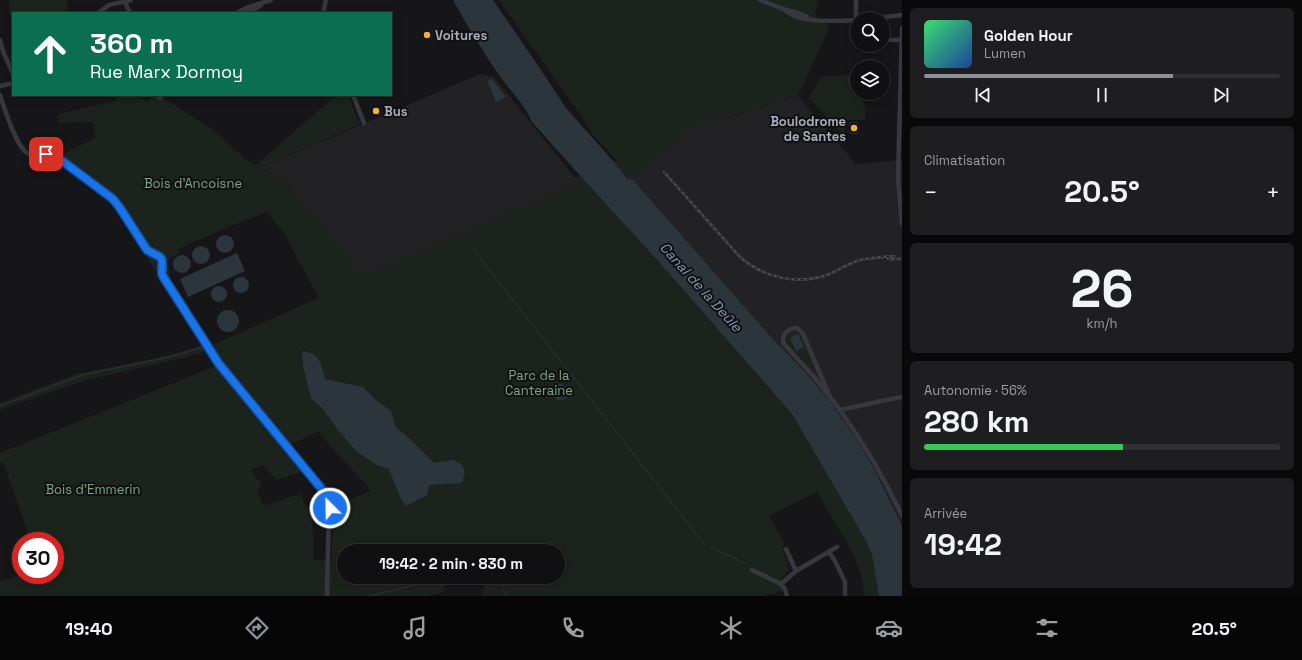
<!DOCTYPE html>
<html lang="fr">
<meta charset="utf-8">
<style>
body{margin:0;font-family:"Space Grotesk",sans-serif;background:#1e1e20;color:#f1f3f6;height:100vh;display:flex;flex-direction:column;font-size:15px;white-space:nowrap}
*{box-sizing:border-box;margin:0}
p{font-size:13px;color:#9c9d9f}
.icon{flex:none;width:22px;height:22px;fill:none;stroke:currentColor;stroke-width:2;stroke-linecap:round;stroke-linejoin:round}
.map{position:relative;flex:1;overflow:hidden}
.side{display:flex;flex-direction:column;gap:8px;padding:8px;background:#09090a;width:400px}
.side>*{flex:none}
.hud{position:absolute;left:12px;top:12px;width:380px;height:84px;border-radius:0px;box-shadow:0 2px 10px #0003,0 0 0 1px #303032;background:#0b6e4f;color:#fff;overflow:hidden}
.fabs{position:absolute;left:850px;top:12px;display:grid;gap:8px}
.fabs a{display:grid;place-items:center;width:40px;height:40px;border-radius:50%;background:#101012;box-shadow:0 2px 10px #0003,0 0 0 1px #303032;font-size:20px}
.speed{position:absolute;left:12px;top:532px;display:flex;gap:8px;font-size:20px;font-weight:700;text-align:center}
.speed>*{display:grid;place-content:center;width:52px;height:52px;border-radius:50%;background:#101012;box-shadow:0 2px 10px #0003,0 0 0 1px #303032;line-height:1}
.speed .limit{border:6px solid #d22;background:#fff;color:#111}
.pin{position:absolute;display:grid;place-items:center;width:34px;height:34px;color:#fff;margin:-17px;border-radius:8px;box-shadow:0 2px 6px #0006}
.me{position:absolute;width:44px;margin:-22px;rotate:337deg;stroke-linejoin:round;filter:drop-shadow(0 0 3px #0008)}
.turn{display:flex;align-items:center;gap:14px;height:84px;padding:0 12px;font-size:18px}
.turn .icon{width:52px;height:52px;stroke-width:2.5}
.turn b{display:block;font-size:28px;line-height:34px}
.big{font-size:30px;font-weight:600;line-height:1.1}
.side .tile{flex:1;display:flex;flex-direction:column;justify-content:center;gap:6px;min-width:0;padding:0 14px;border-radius:6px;background:#1e1e20}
.side .dial{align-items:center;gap:0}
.dial b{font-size:52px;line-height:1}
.song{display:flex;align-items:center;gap:12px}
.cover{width:48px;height:48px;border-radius:6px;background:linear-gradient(135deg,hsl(140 70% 55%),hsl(220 70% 35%))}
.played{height:4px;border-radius:2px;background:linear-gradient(90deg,#8c9099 70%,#303032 70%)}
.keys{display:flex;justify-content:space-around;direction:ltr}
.heat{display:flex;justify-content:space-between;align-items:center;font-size:22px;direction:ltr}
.charge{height:6px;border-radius:3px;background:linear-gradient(90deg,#34c759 56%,#303032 0)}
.trip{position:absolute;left:337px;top:544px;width:228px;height:40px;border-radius:20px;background:#101012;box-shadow:0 2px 10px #0003,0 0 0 1px #303032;font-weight:600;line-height:40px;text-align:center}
.tabs{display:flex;height:64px;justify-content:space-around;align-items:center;background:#060607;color:#9c9d9f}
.tabs .icon{width:28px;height:28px}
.tabs .active{color:#8c9099}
.tabs b{font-size:18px;color:#f1f3f6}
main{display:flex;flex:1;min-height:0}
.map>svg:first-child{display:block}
</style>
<main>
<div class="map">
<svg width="902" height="596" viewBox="0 0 902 596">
<rect width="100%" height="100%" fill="#161618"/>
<path fill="#222225" d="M 480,74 L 494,77 L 575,178 L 633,154 L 697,104 L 718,121 L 798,96 L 856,164 L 902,160 L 902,590 L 835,451 L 616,208 L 583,181 L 361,277 L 287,182 L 260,168 Z"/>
<path fill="#1c231d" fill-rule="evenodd" d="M 9,0 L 68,0 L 66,13 L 13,13 L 13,30 L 9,10 Z
M 499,0 L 818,0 L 815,15 L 830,27 L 798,96 L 718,121 L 705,119 L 631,176 L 593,135 L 584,120 Z
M 857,74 L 857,93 L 863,93 L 863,106 L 866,106 L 865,120 L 847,120 L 844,136 L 809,98 L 820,77 Z
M 118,95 L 135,95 L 148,101 L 154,95 L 159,95 L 215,131 L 247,161 L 256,165 L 336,95 L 348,95 L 360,124 L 260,168 L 287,182 L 361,276 L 584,180 L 659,262 L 792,414 L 866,541 L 872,555 L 879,596 L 864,596 L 861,575 L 853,553 L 817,492 L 769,516 L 785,544 L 782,546 L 785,552 L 784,554 L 789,564 L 787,565 L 789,570 L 780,579 L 782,581 L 784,591 L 762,596 L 481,596 L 487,580 L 483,577 L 558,577 L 558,551 L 344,551 L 344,577 L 448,577 L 443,593 L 425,596 L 0,596 L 0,582 L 21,575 L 55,575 L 55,541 L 31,541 L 3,462 L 0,463 L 0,453 L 216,366 L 206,351 L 179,359 L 86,380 L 0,410 L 0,403 L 76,374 L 166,356 L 197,347 L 203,344 L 146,256 L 121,213 L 112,201 L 55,158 L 95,138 L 93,122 L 58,123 L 59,114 L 115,101 ZM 267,212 L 284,233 L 319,298 L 212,345 L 170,278 L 168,259 L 180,253 L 178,249 L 226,228 ZM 319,431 L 329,445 L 366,484 L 370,491 L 334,507 L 331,561 L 314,560 L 312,517 L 300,494 L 263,506 L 257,489 L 261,487 L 261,484 L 251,470 L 263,465 L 276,480 L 301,472 L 312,485 L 319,481 L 290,445 Z
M 849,121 L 858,122 L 858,134 L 849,134 Z
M 792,331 L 800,334 L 816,375 L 786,343 C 784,338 787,333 792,331 Z"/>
<path fill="#2c353c" d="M 453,0 L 493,0 L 537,64 L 566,108 L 614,162 L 627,179 L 633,180 L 770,336 L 804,371 L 831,403 L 857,440 L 876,473 L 902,526 L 902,596 L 879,596 L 872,555 L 866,541 L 792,414 L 659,262 L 584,180 L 532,122 C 526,106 512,93 502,79 C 484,54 468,27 453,0 Z
M 492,79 L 505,96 L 504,98 L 496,102 L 488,83 L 489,80 Z
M216 244a9 9 0 1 1 18 0a9 9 0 1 1-18 0Z
M192 255a9 9 0 1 1 18 0a9 9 0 1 1-18 0Z
M 237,253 L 245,271 L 188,297 L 180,279 Z
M173 264a9 9 0 1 1 18 0a9 9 0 1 1-18 0Z
M233 285a8 8 0 1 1 16 0a8 8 0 1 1-16 0Z
M211 294a8 8 0 1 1 16 0a8 8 0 1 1-16 0Z
M217 321a11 11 0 1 1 22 0a11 11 0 1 1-22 0Z
M 798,334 L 804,347 L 796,351 L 790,338 Z
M 302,351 C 320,353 321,364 325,379 L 363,387 L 376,400 L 391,411 L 396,427 L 410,439 L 434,463 L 453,460 L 461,464 L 465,472 L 462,483 L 429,485 L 427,495 L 406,506 L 400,497 L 389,469 L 377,465 L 356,451 L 338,430 L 323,409 L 311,398 L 303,366 Z
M 558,384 L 562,384 L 569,391 C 570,397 566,399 560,401 L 555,398 L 556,395 L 553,392 L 553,390 Z"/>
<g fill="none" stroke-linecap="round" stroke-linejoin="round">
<path stroke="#2c353c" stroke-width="1" d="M 473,249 L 704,544 L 705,545
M 0,406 L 82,375 L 165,358 L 205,347
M 710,547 L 747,564
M 442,551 C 449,540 463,543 471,551
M 500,577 C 504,584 500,591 508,596
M 369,596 L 431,581 L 438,577"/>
<path stroke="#37383d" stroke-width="4.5" d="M 760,0 L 783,9 L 798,13 L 807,17
M 856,0 L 856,20
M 125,2 L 130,13
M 783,9 C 787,11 790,14 794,16 C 808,22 841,21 857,20
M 98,13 L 109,5 L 131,0
M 237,13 L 246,8 L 271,0
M 242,13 L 253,10 L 261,5
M 323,13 L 326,0
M 867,19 L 902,15
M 902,28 L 898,179 L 902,224
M 0,40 L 3,51 L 13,74
M 883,40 L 901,40
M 0,86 L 13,83
M 0,95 C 4,107 17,150 29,154 C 38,157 45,152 57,157 L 107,194 L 115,201 L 147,250 L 160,257 L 162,260 L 161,271 L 164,278 L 219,363 L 326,495 L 328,500 L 329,507 L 327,596
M 157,95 L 160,98
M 353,95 L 364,123
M 830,397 L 803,334 L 797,328 C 788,328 780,335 784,344 L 815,378 L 840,410 L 873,403
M 876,402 L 902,397
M 840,410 C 864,444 885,479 902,516
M 786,549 L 796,571
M 829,552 L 835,561 L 845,582 L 845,596
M 752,570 L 781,584 L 785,589 L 787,596
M 781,584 L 796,571 L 837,547"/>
<defs>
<path id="rail" d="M 664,172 L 740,257 C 764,278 797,285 827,275 C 838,271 848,263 860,260 C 871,257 883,257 894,256
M 888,259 L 902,259"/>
</defs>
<use href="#rail" stroke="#4a4c52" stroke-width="2.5"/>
<use href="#rail" stroke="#111113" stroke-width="1" stroke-dasharray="3" stroke-linecap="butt"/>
</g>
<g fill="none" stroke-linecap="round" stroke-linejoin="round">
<defs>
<path id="route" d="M 46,154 L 57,157 L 113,199 L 120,208 L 147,250 L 160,257 L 162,260 L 162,274 L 164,278 L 219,364 L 325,493 L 328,500 L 330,508"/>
</defs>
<use href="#route" stroke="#114b97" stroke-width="10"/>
<use href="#route" stroke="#1a73e8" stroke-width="7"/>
</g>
<g fill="#f2b134" stroke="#111113" stroke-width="1.5">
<circle cx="427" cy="35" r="4"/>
<circle cx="376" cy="111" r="4"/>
<circle cx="854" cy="128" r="4"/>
</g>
<g text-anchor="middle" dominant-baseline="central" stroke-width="4" stroke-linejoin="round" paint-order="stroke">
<g font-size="13" font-weight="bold" fill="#a8adb8" stroke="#111113" text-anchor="start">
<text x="435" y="35">Voitures</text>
<text x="384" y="111">Bus</text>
<text x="846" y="121" text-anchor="end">Boulodrome<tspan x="846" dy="15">de Santes</tspan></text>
</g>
<g font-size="13" fill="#7fa381" stroke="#111113">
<text x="193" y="183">Bois d'Ancoisne</text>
<text x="539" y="375">Parc de la<tspan x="539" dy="15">Canteraine</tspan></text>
<text x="93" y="489">Bois d'Emmerin</text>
</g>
<g font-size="14" font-style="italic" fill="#7f9bb3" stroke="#111113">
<text transform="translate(701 287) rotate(48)">Canal de la Deûle</text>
</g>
</g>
</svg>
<div class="fabs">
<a><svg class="icon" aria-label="search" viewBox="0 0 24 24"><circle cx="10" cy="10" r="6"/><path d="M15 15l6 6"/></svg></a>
<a><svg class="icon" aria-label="layers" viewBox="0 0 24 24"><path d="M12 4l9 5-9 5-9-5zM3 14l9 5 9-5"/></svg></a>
</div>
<div class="speed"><div class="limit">30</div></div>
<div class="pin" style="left:46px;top:154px;background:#d93025"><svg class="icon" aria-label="arrive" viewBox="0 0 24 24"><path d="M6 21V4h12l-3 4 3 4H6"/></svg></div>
<svg class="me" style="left:330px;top:508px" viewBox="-20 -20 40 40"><circle r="17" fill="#1a73e8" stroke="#fff" stroke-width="3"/><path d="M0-11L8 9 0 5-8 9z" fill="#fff"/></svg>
<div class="trip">19:42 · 2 min · 830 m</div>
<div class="hud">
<div class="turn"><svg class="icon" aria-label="ahead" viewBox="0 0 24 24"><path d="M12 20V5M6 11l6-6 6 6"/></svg><div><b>360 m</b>Rue Marx Dormoy</div></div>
</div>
</div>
<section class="side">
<div class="tile">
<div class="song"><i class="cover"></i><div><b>Golden Hour</b><p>Lumen</p></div></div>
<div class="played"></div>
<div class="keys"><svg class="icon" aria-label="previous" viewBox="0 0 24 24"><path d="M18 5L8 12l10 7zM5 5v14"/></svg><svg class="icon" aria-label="pause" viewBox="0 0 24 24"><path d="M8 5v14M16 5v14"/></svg><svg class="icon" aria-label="next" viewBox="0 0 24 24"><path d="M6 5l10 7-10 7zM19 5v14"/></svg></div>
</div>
<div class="tile"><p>Climatisation</p>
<div class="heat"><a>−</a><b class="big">20.5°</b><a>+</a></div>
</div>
<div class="tile dial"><b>26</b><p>km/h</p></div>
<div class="tile"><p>Autonomie · 56%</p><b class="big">280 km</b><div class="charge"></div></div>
<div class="tile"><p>Arrivée</p><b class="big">19:42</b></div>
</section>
</main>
<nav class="tabs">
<b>19:40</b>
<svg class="icon active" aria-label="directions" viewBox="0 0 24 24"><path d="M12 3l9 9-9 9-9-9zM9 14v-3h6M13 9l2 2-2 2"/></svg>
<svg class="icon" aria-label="music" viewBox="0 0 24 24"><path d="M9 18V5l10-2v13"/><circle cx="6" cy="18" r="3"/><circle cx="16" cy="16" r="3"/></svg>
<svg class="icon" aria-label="phone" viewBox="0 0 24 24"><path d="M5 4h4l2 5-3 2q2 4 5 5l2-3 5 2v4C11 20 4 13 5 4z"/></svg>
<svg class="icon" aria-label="climate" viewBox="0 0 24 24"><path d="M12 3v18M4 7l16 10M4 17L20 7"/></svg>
<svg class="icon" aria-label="car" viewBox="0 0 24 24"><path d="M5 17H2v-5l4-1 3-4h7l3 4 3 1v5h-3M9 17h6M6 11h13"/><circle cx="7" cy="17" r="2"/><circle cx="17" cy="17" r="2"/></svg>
<svg class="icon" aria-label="filters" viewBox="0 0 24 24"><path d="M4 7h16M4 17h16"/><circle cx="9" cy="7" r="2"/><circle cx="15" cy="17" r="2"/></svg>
<b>20.5°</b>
</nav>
